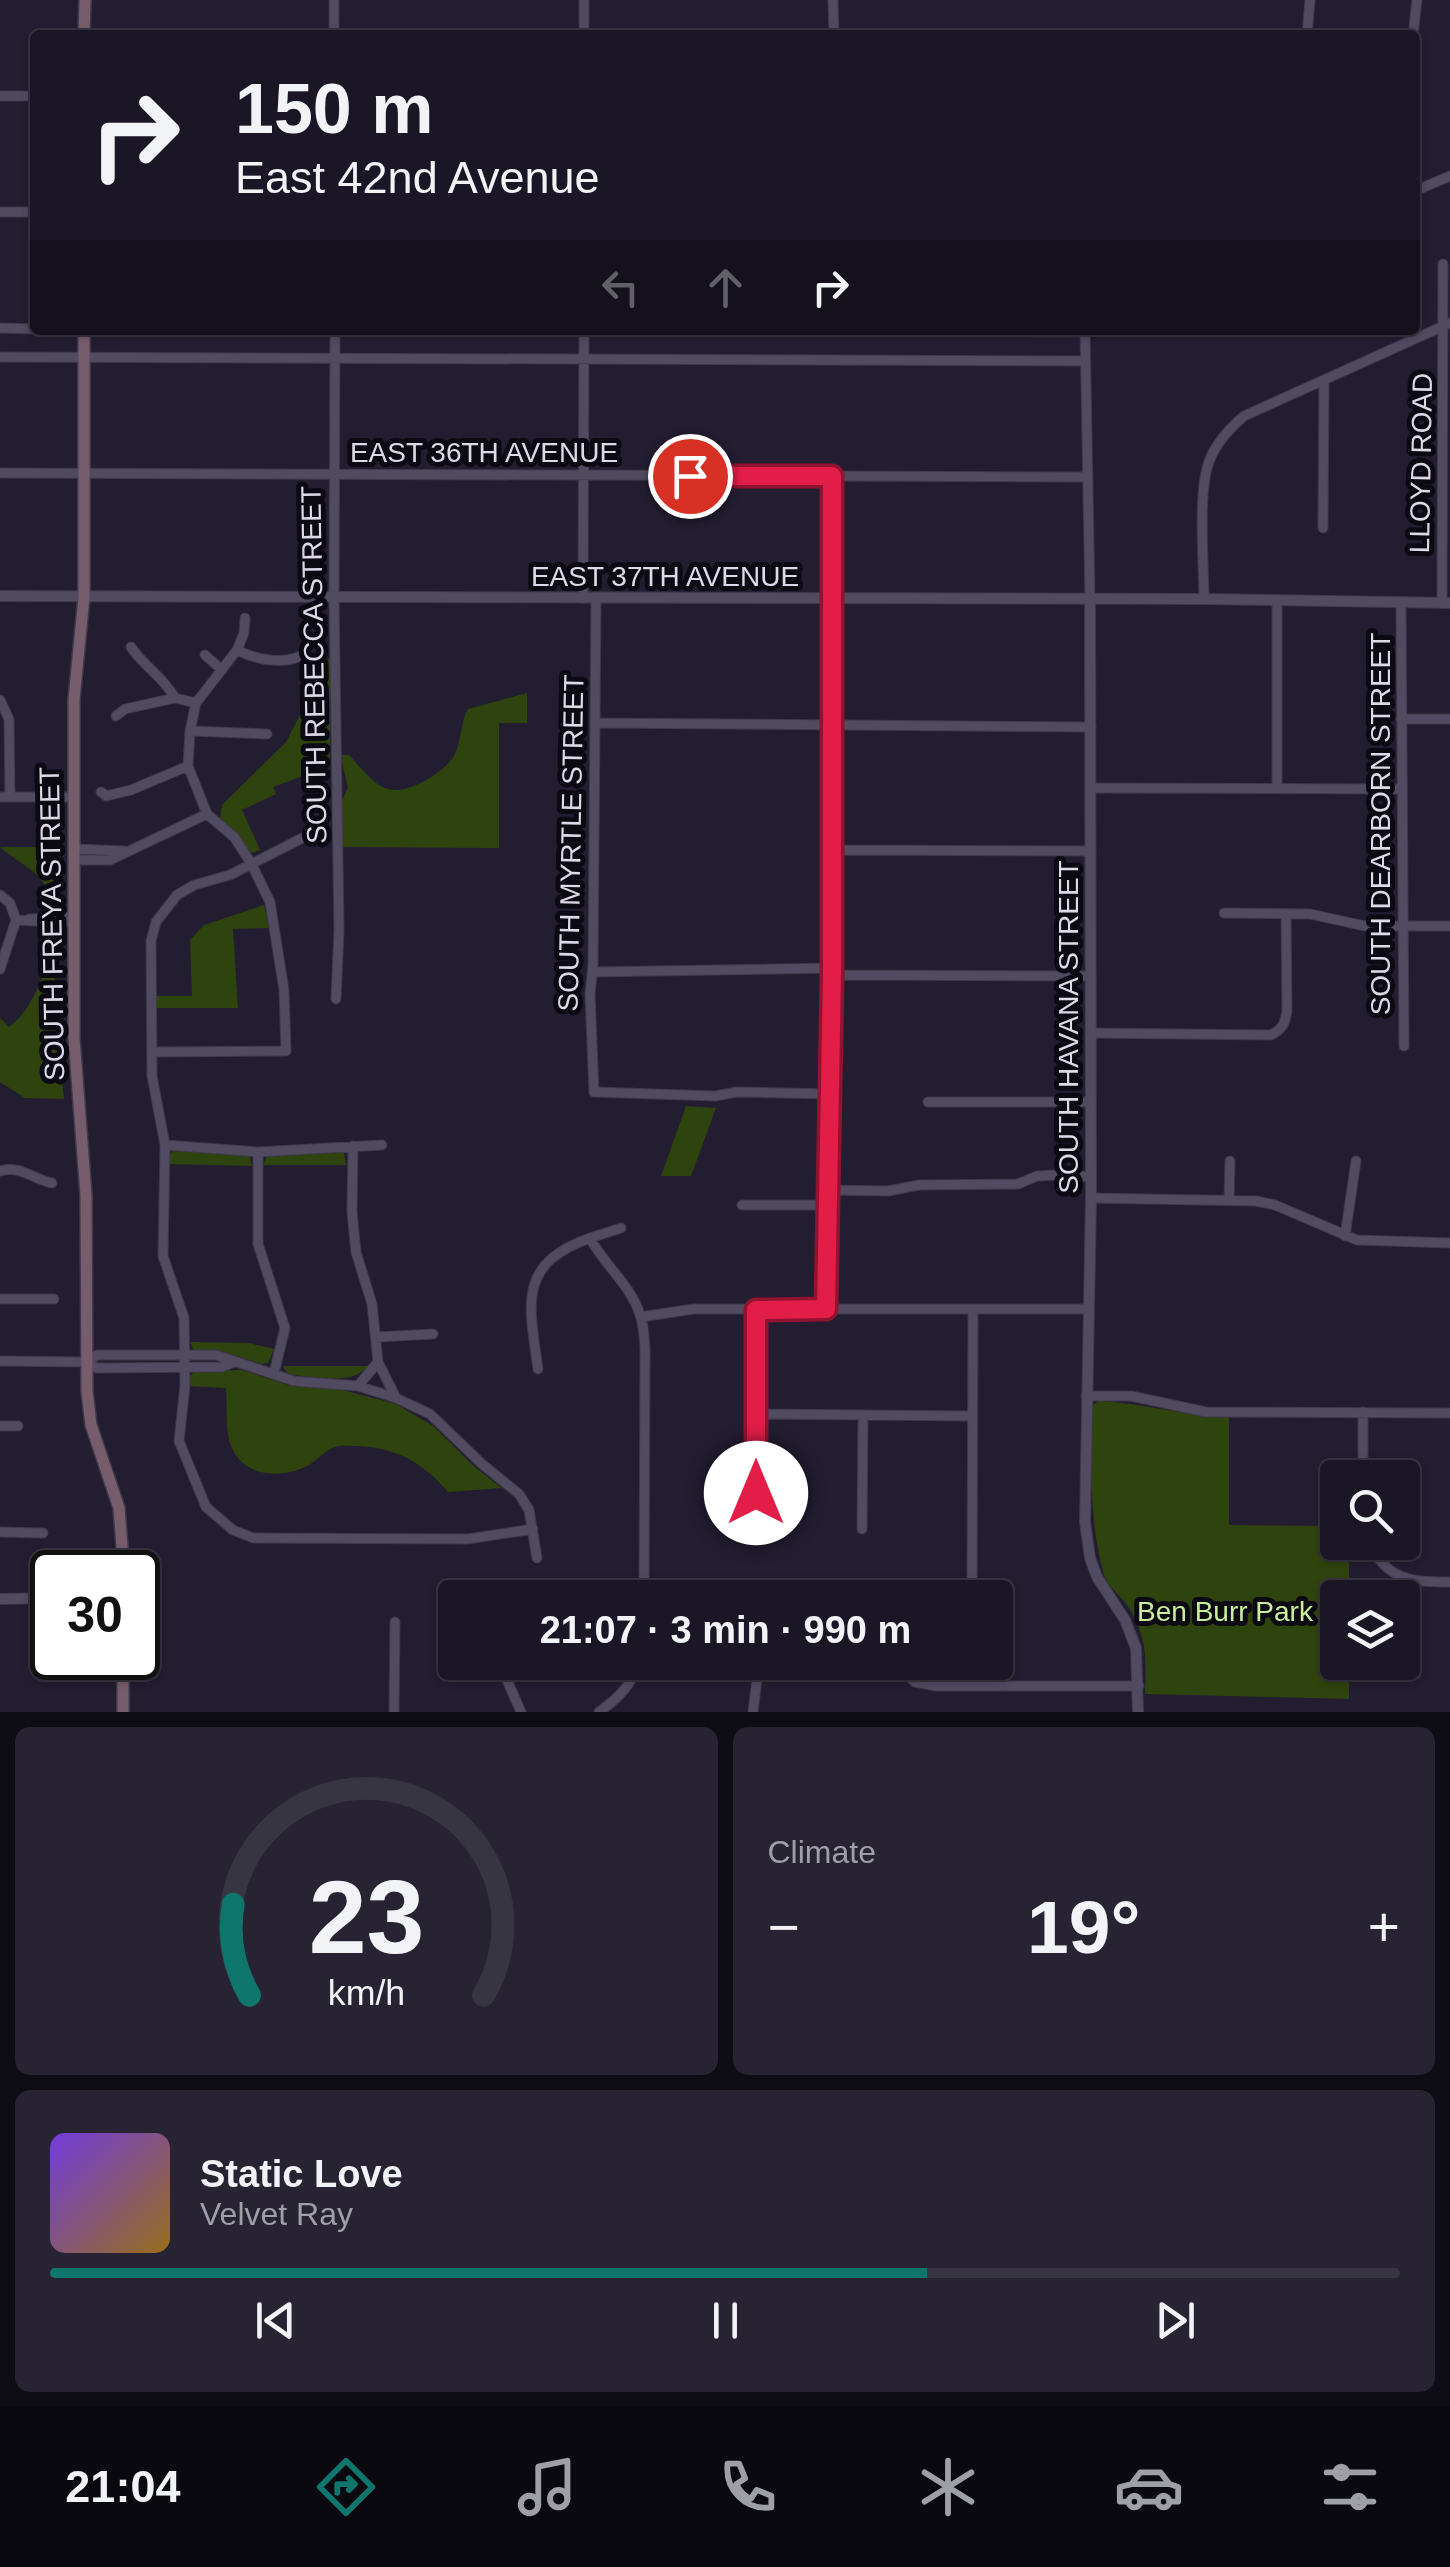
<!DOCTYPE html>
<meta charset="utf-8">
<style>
body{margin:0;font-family:Arial,sans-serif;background:#272332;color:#f1f3f6;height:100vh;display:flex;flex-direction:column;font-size:38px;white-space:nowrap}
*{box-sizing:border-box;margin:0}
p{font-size:32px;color:#9f9fa7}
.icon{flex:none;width:55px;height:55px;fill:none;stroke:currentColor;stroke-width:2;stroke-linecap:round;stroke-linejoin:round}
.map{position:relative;height:1712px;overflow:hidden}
.drawer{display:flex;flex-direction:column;gap:15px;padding:15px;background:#0e0c14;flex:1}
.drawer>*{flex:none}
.hud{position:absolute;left:30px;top:30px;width:1390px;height:305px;border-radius:10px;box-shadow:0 2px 8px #0004,0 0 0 2px #383542;background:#1a1625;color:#f1f3f6;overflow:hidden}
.buttons{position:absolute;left:1320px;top:1460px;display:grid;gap:20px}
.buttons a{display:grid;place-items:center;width:100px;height:100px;border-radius:10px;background:#1a1625;box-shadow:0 2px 8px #0004,0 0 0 2px #383542;font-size:50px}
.speed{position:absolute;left:30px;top:1550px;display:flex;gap:20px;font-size:50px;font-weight:700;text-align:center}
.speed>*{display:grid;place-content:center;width:130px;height:130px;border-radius:50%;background:#1a1625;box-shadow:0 2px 8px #0004,0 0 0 2px #383542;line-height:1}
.speed .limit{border:5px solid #111;border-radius:15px;background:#fff;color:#111}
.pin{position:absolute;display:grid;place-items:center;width:85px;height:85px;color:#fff;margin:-42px;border:5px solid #fff;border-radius:50%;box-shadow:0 2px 10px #0007}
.me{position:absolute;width:110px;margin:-55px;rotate:0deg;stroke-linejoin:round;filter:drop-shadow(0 0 8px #0008)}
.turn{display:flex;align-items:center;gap:35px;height:210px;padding:0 40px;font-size:45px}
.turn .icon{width:130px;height:130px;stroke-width:2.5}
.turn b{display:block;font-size:70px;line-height:85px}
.lanes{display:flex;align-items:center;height:95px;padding:0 40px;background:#0003;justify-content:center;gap:50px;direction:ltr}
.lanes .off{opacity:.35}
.big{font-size:75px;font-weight:600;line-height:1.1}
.drawer .tile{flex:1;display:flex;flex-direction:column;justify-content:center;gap:15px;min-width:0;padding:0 35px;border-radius:15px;background:#272332}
.drawer .dial{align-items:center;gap:0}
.dial svg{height:260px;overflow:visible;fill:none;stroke:#383542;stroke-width:7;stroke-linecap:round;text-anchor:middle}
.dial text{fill:#f1f3f6;stroke:none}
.song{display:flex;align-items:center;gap:30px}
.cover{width:120px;height:120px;border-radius:15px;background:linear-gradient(135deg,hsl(260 70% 55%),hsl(40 70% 35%))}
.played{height:10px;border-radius:5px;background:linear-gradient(90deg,#0f766e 65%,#383542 65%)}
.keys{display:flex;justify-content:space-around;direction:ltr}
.heat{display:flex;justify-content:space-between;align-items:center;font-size:55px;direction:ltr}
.drawer .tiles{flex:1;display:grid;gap:15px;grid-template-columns:1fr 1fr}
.tile:last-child{grid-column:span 2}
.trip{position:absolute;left:438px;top:1580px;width:575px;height:100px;border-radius:10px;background:#1a1625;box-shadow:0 2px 8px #0004,0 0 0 2px #383542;font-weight:600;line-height:100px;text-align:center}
.tabs{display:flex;height:160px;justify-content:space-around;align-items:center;background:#0a090f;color:#9f9fa7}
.tabs .icon{width:70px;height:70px}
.tabs .active{color:#0f766e}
.tabs b{font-size:45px;color:#f1f3f6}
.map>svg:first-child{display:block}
</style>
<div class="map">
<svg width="1450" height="1712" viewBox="0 0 1450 1712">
<rect width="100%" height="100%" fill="#231d31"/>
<path fill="#2f430f" d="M 330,656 L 330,766 L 273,787 L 276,794 L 242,810 L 260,850 L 253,853 L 245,850 L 220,820 L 222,805 L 286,742 Z
M 527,693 L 527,723 L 499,723 L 499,848 L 342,847 L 342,801 L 348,787 L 340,755 L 349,755 C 376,785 386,802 426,780 C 436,775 451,763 455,754 C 462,739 460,723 468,709 Z
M 0,847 L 57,847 L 57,907 L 51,907 C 50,873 19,865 0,847 Z
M 264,905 L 269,928 L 233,929 L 238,1008 L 156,1008 L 156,996 L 192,996 L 190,940 L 204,925 Z
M 54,936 L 56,1032 L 64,1099 L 25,1098 L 0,1082 L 0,1018 L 9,1027 C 36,1007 46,967 54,936 Z
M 686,1106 L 716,1108 L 691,1176 L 661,1176 Z
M 174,1150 L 245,1155 L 250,1157 L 252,1166 L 168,1164 L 168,1156 Z
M 327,1150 L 344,1153 L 346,1165 L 263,1165 L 267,1156 Z
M 190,1342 L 249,1343 L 274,1349 L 268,1363 L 262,1364 L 217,1350 L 194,1351 Z
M 283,1366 L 368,1366 C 352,1386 317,1377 294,1375 L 287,1373 Z
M 242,1370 L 291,1386 L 331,1387 L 396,1404 L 433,1426 L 476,1468 L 502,1488 L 448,1492 C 423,1462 393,1446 354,1446 C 347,1446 338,1445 332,1448 C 323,1452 316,1462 307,1466 C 275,1482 234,1474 228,1435 C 226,1420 227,1403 226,1388 L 188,1386 L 189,1377 L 195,1371 Z
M 1099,1401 C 1143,1403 1185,1416 1229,1417 L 1229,1525 L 1337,1526 L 1338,1542 L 1349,1543 L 1349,1597 L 1338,1598 L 1338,1662 L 1349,1663 L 1349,1699 L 1145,1694 C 1146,1659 1148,1637 1127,1605 C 1120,1595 1108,1587 1104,1575 C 1088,1519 1092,1463 1092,1405 Z"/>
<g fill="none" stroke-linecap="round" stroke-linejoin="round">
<defs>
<path id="minor" d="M 584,0 L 584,35
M 833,0 L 834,35
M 334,35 L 334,0
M 1307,35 L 1310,0
M 1413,35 L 1417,0
M 0,96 L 35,96
M 1415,191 L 1450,176
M 0,212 L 35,212
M 0,328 L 35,329
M 300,330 L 1085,332
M 335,330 L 334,597 L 339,930 L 336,999
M 1085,330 L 1090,599
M 0,357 L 1085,361
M 0,473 L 1088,477
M 1323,528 L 1324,380
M 583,598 L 584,330
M 596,598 L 593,965 L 590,994 L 594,1092 L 716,1096 L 736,1092 L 830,1094
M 1204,599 C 1204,564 1197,490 1210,459 C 1217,442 1230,428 1244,416 L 1450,323
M 1277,600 L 1277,788
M 1401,603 L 1404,1046
M 1442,603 L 1443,264
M 131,647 C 143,666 162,675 175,698 L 196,703
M 237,650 C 256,660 287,666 306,653
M 205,655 L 222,670
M 0,700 L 9,719 L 10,797
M 116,716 L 125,709 L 175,698
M 1401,719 L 1450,719
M 595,723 L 1091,727
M 190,731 L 267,734
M 1091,788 L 1401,789
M 101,792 L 106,796 L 131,790 L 188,766
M 0,797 L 73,797
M 314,832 L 230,875 L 194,885 L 177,895 L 156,922 L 151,941 L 152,1076 L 165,1145 L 163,1256 L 184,1318 L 185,1385 L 179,1441 L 206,1507 L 233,1530 L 253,1538 L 468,1539 L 533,1529
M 73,849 L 124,851
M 833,850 L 1091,851
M 73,860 L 110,860 L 207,814
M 0,895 L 10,903 L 16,920 L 74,923
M 1224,913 L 1310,914 L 1365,926 L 1450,926
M 29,919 L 74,917
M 0,969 L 16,920
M 592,972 L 833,968
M 832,975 L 1091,976
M 1091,1033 L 1271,1035 C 1283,1029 1285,1023 1287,1011 L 1286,914
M 153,1052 L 286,1051 L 284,990 L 270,902 L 251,863 L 234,837 L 207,814 L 188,766 L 190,731 L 196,703 L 237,650 L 244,633 L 245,618
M 928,1102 L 1091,1102
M 165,1145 L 258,1152 L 382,1145
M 353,1146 L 352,1212 L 356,1252 L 372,1304 L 378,1362 L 396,1398
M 258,1152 L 258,1244 L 285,1328 L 274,1373
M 0,1171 C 21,1165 32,1179 52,1183
M 828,1190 L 888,1191 L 919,1185 L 1018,1184 L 1037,1176 L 1056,1175 L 1091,1177
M 1091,1198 L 1256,1201 L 1275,1205 L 1357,1240 L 1450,1243
M 1229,1200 L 1230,1161
M 742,1205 L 827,1205
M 621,1228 L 590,1238 C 604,1265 631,1285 640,1315 C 644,1325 644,1337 645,1348 L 644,1598
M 1345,1236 L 1356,1161
M 0,1299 L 54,1299
M 826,1309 L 833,968 L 832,476
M 641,1317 L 693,1309 L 1089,1309
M 377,1337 L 433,1334
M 0,1361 L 85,1362 L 97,1368 L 222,1367 L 234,1362
M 85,1362 L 97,1355 L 216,1355 L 294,1381 L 358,1386 L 396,1398 L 430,1414 L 482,1464 L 519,1494 L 529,1510 L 537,1558
M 538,1369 C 529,1304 517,1264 590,1238
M 358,1386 L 378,1362
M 1086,1396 L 1131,1396 L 1206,1412 L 1450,1413
M 757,1414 L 971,1416
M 0,1426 L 18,1426
M 1363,1478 L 1363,1412
M 862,1529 L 863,1416
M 0,1532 L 43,1533
M 756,1533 L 757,1310
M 1368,1542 C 1388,1581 1411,1582 1450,1582
M 1406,1581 L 1407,1643
M 972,1594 L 973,1310
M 499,1662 L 521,1712
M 900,1668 L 915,1682 L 936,1686 L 1139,1686
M 394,1712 L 395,1622
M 599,1712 C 618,1698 632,1686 638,1662
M 753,1712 L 757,1679"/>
<path id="tertiary" d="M 0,596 L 1204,599 L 1450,603
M 1090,599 L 1091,1198 L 1085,1522 L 1090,1558 L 1097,1577 L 1125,1620 L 1136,1648 L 1138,1712
M 0,1599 L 52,1598"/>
<path id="secondary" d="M 84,35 L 85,0
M 84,330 L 84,597 L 74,699 L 74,1038 L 86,1195 L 87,1391 L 91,1425 L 119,1508 L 124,1572
M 123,1658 L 123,1712"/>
</defs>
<use href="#minor" stroke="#3e394a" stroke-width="11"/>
<use href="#tertiary" stroke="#3e394a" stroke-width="12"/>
<use href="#secondary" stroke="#3e394a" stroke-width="14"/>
<use href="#minor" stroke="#514b62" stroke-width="9"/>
<use href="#tertiary" stroke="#514b62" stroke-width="10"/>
<use href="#secondary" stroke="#775d6b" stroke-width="11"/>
</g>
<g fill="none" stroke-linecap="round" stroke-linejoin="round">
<defs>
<path id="route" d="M 690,476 L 832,476 L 832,975 L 826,1309 L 756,1310 L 756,1493"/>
</defs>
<use href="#route" stroke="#92132f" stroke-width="25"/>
<use href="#route" stroke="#e11d48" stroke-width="18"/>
</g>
<g text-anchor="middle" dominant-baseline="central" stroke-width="10" stroke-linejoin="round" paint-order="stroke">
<g font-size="28" fill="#ddd9e7" stroke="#0b0911">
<text x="484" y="452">EAST 36TH AVENUE</text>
<text transform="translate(1421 463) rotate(-89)">LLOYD ROAD</text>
<text x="665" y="576">EAST 37TH AVENUE</text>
<text transform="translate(314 665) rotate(-91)">SOUTH REBECCA STREET</text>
<text transform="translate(1380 824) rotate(-90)">SOUTH DEARBORN STREET</text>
<text transform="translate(571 843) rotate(-89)">SOUTH MYRTLE STREET</text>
<text transform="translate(52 924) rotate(-91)">SOUTH FREYA STREET</text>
<text transform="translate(1068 1027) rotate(-90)">SOUTH HAVANA STREET</text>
</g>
<g font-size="28" fill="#c9ee9c" stroke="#0b0911">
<text x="1225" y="1611">Ben Burr Park</text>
</g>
</g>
</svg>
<div class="buttons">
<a><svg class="icon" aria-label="search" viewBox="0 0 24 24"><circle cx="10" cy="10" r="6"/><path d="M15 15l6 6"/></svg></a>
<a><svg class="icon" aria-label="layers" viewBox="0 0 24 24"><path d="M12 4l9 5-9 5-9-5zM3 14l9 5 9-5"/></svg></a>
</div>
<div class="speed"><div class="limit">30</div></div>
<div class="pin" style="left:690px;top:476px;background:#d93025"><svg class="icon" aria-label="arrive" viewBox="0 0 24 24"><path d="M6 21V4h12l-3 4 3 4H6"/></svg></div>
<svg class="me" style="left:756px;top:1493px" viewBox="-20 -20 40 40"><circle r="19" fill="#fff"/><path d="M0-13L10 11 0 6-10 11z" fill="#e11d48"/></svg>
<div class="trip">21:07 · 3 min · 990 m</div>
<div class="hud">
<div class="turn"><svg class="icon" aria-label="right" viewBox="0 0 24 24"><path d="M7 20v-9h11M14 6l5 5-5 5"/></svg><div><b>150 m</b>East 42nd Avenue</div></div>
<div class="lanes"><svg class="icon off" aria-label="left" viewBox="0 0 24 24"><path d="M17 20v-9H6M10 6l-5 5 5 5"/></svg><svg class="icon off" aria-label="ahead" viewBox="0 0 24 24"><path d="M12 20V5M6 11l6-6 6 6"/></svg><svg class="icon" aria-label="right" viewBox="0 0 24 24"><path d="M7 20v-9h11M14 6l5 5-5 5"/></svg></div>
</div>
</div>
<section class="drawer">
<div class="tiles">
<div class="tile dial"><svg viewBox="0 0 100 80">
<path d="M14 69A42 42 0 1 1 86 69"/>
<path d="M14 69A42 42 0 0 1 9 41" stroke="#0f766e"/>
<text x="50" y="56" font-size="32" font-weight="700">23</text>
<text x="50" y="72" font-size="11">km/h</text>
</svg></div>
<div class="tile"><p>Climate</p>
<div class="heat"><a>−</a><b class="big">19°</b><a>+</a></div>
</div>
<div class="tile">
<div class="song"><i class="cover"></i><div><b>Static Love</b><p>Velvet Ray</p></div></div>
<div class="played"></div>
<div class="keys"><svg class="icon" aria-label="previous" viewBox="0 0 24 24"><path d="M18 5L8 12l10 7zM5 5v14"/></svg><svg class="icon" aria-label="pause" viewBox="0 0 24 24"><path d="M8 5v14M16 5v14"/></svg><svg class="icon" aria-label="next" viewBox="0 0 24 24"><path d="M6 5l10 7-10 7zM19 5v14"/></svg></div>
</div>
</div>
</section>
<nav class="tabs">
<b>21:04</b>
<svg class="icon active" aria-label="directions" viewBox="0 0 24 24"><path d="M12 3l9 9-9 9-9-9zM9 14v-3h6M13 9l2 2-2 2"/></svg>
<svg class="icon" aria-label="music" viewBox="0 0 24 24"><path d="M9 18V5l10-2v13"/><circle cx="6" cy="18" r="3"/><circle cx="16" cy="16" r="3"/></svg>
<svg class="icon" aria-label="phone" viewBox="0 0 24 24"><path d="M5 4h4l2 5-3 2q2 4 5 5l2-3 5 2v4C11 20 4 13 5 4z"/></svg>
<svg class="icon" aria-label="climate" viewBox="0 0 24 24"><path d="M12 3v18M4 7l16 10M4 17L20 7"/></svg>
<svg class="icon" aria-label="car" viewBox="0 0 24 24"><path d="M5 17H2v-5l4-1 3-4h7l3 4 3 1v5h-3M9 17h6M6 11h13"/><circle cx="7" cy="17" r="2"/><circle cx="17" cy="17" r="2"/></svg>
<svg class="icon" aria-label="filters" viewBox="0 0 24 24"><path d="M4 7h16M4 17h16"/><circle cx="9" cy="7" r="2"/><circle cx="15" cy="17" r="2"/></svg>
</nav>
